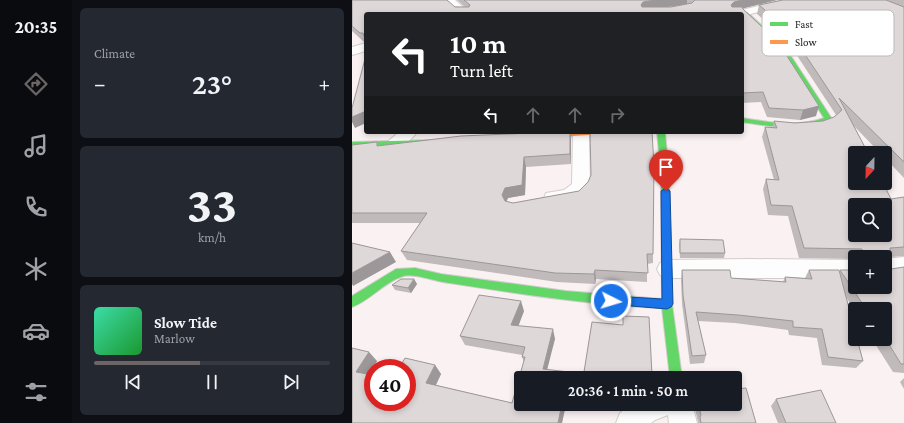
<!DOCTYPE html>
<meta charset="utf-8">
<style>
body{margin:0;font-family:"Crimson Pro",serif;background:#242831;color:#f1f3f6;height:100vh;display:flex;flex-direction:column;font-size:15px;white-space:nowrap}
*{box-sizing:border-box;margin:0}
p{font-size:13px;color:#9ea1a6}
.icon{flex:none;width:22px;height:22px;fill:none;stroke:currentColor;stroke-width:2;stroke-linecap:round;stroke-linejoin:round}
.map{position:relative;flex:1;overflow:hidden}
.details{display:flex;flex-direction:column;gap:8px;padding:8px;background:#0d0f14;width:280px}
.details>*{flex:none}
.top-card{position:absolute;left:12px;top:12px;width:380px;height:122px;border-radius:4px;box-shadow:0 2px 6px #0003;background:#202124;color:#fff;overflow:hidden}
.needle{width:26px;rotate:202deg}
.controls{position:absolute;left:496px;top:146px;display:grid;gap:8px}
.controls a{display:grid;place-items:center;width:44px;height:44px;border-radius:4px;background:#171b24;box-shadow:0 2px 6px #0003;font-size:20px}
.speed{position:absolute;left:12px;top:359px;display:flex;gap:8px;font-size:20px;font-weight:700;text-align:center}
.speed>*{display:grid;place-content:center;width:52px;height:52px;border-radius:50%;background:#171b24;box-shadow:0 2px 6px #0003;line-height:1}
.speed .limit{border:6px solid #d22;background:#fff;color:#111}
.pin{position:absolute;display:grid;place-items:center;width:34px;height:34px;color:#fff;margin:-41px -17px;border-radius:50% 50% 50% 0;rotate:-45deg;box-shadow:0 0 4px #0007}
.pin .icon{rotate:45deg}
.me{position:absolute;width:44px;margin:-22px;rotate:95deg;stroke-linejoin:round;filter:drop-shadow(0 0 3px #0008)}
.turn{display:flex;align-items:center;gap:14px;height:84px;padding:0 20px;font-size:18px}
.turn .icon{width:52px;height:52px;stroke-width:2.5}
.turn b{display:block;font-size:28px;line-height:34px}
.lanes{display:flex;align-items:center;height:38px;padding:0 20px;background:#0003;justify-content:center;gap:20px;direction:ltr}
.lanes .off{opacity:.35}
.big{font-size:30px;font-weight:600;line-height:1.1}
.details .widget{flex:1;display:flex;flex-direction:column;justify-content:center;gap:6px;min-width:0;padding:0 14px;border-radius:6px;background:#242831}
.details .dial{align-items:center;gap:0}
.dial b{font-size:52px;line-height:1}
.song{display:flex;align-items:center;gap:12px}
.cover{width:48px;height:48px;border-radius:6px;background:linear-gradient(135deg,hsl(160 70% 55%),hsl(130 70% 35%))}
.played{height:4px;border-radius:2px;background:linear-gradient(90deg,#6c6565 45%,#363941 45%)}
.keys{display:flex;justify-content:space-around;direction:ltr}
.heat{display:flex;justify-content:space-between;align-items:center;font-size:22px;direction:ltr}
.trip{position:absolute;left:162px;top:371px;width:228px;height:40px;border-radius:4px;background:#171b24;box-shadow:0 2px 6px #0003;font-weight:600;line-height:40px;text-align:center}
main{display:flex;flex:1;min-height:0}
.tabs{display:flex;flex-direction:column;width:72px;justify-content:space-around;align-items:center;background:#090b0e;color:#9ea1a6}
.tabs .icon{width:28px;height:28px}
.tabs .selected{color:#6c6565}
.tabs b{font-size:18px;color:#f1f3f6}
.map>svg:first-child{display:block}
</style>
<main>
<nav class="tabs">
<b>20:35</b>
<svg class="icon selected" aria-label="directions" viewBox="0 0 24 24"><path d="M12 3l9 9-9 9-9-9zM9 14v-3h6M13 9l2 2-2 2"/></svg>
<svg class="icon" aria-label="music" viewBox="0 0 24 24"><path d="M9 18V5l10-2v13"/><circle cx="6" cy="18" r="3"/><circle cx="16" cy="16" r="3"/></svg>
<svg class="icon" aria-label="phone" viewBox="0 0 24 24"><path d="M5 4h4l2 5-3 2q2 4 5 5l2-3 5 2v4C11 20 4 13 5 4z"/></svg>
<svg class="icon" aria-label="climate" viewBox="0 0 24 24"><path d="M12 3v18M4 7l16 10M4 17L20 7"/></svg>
<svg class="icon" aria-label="car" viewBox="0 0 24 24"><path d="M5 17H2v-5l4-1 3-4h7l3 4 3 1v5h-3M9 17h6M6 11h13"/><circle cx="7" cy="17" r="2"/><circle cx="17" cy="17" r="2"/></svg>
<svg class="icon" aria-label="filters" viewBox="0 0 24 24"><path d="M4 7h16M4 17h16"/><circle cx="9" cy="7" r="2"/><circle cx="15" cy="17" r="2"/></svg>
</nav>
<section class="details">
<div class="widget"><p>Climate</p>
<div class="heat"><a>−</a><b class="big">23°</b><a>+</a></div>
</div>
<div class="widget dial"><b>33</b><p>km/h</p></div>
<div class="widget">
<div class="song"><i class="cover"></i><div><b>Slow Tide</b><p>Marlow</p></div></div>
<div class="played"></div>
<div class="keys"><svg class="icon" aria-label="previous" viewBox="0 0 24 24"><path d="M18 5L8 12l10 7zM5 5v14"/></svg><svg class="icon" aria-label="pause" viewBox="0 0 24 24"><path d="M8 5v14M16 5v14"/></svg><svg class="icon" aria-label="next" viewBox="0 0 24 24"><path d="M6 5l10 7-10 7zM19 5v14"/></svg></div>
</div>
</section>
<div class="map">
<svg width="552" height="423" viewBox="0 0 552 423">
<rect width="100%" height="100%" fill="#faf1f2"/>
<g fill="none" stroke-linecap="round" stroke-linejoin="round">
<defs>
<path id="street" d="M 91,0 L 103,0 L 119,14 L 106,14 Z
M 315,0 L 329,0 L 354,12 L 356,14 L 341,14 L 316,2 Z
M 432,0 L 451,0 L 450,2 L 390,16 L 390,14 L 379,14 L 381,12 Z
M 14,43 L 14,51 L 0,55 L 0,47 Z
M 47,132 L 65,132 C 59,141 47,149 36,147 L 34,143 Z
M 222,132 L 236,132 L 237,134 L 238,184 L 233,192 L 227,198 L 214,202 L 201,205 L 194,203 L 192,198 L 194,193 L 212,190 L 220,184 L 221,134 Z
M 552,257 L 552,275 L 533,277 L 533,259 Z
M 398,259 L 503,260 L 503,278 L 316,278 L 308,275 L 305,269 L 308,263 L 316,260 Z
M 280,404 L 340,404 L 345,423 L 317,423 L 316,415 L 303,420 L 299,423 L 264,423 L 268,413 Z"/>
<path id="fast" d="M 391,12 L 395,12 L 433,47 L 480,119 L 479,121 C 449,132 421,127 390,122 L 390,118 C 417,122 445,128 472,118 L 429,49 L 391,14 Z
M 305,132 L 313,132 L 317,175 L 320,304 L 330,378 L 318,378 L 310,308 C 238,305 168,294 97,283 C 84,282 61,272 49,277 C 33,282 17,301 0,307 L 0,296 L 44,269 L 63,268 L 89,274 L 214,291 L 310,299 L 309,175 Z
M 79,140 L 82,140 L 83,142 L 82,144 L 0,146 L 0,142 Z"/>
<path id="slow" d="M 215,132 L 256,132 L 252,134 L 189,138 L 185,136 L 189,134 Z"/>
</defs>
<use href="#street" stroke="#d4cdcd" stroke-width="2"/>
<use href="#fast" stroke="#d4cdcd" stroke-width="2"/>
<use href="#slow" stroke="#d4cdcd" stroke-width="2"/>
<use href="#street" fill="#fefdfd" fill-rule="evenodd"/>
<use href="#fast" fill="#63d668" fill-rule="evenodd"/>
<use href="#slow" fill="#ff974d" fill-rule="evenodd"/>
</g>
<path fill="#c0babb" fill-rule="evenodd" d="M 0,0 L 113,7 L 105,0 L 425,0 L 390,8 L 391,9 L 464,116 L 448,120 L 415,117 L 409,102 L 390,103 L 390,14 L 14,14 L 14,42 L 12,42 L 0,31 ZM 335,4 L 319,7 L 313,7 Z
M 431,0 L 552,0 L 552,178 L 533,158 L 533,153 L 528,153 L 502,126 L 539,199 L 552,197 L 552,256 L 539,257 L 539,269 L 552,267 L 552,373 L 541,372 L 520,339 L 533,339 L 533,309 L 503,309 L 503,311 L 494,297 L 511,361 L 504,368 L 470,365 L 465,338 L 437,335 L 436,330 L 383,323 L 346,321 L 354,355 L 352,363 L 338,364 L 330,304 L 329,280 L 330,270 L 379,278 L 431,282 L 433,277 L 453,278 L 457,270 L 487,272 L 488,270 L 503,287 L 533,257 L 503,257 L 503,259 L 447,258 L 436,216 L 416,215 L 411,189 L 414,179 L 422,180 L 410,137 L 413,127 L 421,127 L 422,121 L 443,123 L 471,121 L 482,117 L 484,115 L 444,54 L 424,30 L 405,14 L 407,5 Z
M 218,132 L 219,141 L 219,164 L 174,167 L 173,195 L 156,198 L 154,201 L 161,203 L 227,191 L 236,182 L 239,175 L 301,254 L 301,263 L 295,264 L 295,282 L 244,279 L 243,284 L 205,282 L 55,260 L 49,251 L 68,223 L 0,223 L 0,145 L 27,146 Z
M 328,239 L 373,253 L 372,258 L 328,258 L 327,245 Z
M 62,279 L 65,284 L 59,293 L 43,290 L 40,285 Z
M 172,311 L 166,326 L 203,339 L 169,404 L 214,404 L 210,423 L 0,423 L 0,348 L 25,361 L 17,374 L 21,402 L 83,365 L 89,374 L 84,385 L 160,403 L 172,362 L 170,357 L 170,355 L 113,345 L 108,336 Z
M 240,322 L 300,375 L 300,378 L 231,378 Z
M 552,378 L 552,389 L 548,382 Z
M 424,399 L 484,423 L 426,423 L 419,406 Z
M 342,404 L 383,404 L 404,423 L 346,423 L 346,422 Z"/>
<path fill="#9c9798" d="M 303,0 L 335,0 L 335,4 L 296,10 L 291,11 L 289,5 L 291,2 Z
M 391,0 L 425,0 L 381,11 L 379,5 L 382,2 Z
M 467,106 L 464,116 L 448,120 L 451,110 Z
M 14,111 L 14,123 L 3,128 L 0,122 L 0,117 Z
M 218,132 L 219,141 L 219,164 L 218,154 Z
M 172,157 L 174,167 L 173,195 L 156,198 L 153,205 L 150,195 L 153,188 Z
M 38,252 L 44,262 L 1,286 L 0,284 L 0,273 Z
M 243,270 L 244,279 L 243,284 L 242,274 Z
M 62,279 L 65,284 L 59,293 L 56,288 Z
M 169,301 L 172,311 L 163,335 L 159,325 Z
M 201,329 L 203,339 L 193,378 L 191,369 Z
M 17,352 L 25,361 L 13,381 L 4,372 Z
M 83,365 L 89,374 L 81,391 L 74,383 Z
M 217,372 L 218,378 L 216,378 Z
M 210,404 L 214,404 L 210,423 L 206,423 Z"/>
<path fill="#dfd8d9" stroke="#9c9798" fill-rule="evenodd" d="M 0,0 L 95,0 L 103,7 L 117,7 L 118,5 L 112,0 L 303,0 L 291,2 L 289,5 L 290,7 L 319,7 L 340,3 L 343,0 L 391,0 L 382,2 L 379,5 L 380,7 L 390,7 L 391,9 L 426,42 L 467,106 L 451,110 L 417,108 L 411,92 L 390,93 L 390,14 L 14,14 L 14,39 L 12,36 L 11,33 L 8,33 L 0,26 Z
M 431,0 L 534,0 L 552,7 L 552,162 L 487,98 L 516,153 L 503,153 L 503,183 L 531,183 L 539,199 L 552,197 L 552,247 L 538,248 L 539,269 L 552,267 L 552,364 L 549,364 L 533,338 L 533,309 L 514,309 L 488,270 L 503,270 L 503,287 L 533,287 L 533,257 L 510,257 L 510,249 L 452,248 L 440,206 L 419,205 L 414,179 L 427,180 L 413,127 L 425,128 L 422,121 L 443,123 L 471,121 L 482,117 L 490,110 L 446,44 L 426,21 L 407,5 ZM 503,205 L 533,205 L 533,235 L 503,235 Z
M 14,55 L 14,111 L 0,117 L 0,108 Z
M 202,132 L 218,132 L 218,154 L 172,157 L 170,185 L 153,188 L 150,195 L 153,201 L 161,203 L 227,191 L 236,182 L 239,175 L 238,132 L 300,132 L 302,165 L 301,254 L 295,254 L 296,273 L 243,270 L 242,274 L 203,273 L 49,251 L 75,213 L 0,213 L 0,145 L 25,142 L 25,146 L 109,136 Z
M 328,239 L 371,240 L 373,253 L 328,253 Z
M 0,243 L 38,252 L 0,273 Z
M 330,270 L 378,270 L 379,278 L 434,282 L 433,277 L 460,279 L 457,270 L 487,270 L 503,331 L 503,339 L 505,339 L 511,361 L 476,357 L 470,329 L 441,327 L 441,321 L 386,315 L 344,312 L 354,355 L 340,356 L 331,295 Z
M 49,279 L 62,279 L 56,288 L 40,285 Z
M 127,295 L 169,301 L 159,325 L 201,329 L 191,369 L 217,372 L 216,378 L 169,378 L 169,404 L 210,404 L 206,423 L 0,423 L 0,348 L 17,352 L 4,372 L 21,375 L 21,402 L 55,402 L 55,368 L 47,368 L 53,358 L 83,365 L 74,383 L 160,403 L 173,357 L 170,357 L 173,347 L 108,336 Z
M 271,316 L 297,317 L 300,375 L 266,375 L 266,378 L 231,378 L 240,322 L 271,325 Z
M 394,388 L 404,423 L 349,423 L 348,417 L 349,415 L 346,404 L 383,404 L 383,389 Z
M 469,390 L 484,423 L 434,423 L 424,399 Z"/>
<path fill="#1a73e8" stroke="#114b97" d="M 314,188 L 318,191 L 321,304 L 319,307 L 315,309 L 256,304 L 254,301 L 256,298 L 259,296 L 310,299 L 309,191 Z"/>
<rect x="410" y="10" width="132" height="46" rx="6" fill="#fff" stroke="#bcbaba" stroke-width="1"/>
<rect x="418" y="22" width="18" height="4" fill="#63d668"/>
<rect x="418" y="40" width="18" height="4" fill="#ff974d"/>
<g font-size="11" fill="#201919">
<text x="443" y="28">Fast</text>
<text x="443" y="46">Slow</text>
</g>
</svg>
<div class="controls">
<a><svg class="needle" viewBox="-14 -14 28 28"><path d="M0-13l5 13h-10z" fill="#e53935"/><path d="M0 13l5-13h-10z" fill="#9ea1a6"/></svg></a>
<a><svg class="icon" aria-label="search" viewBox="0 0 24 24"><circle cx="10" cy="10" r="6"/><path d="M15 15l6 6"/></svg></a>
<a>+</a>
<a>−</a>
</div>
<div class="speed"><div class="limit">40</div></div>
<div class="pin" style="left:314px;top:191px;background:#d93025"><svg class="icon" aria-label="arrive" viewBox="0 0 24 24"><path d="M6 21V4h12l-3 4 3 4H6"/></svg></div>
<svg class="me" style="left:259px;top:301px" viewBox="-20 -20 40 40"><circle r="17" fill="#1a73e8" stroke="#fff" stroke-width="3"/><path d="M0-11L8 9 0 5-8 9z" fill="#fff"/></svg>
<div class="trip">20:36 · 1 min · 50 m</div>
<div class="top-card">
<div class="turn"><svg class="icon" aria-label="left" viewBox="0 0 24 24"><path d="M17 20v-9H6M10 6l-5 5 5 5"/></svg><div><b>10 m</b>Turn left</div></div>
<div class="lanes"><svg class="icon" aria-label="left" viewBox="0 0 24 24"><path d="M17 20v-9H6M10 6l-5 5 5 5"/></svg><svg class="icon off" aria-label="ahead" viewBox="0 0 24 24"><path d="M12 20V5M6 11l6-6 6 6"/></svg><svg class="icon off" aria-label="ahead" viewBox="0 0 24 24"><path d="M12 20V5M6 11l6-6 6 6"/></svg><svg class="icon off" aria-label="right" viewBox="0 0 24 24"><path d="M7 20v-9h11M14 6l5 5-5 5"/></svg></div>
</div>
</div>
</main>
